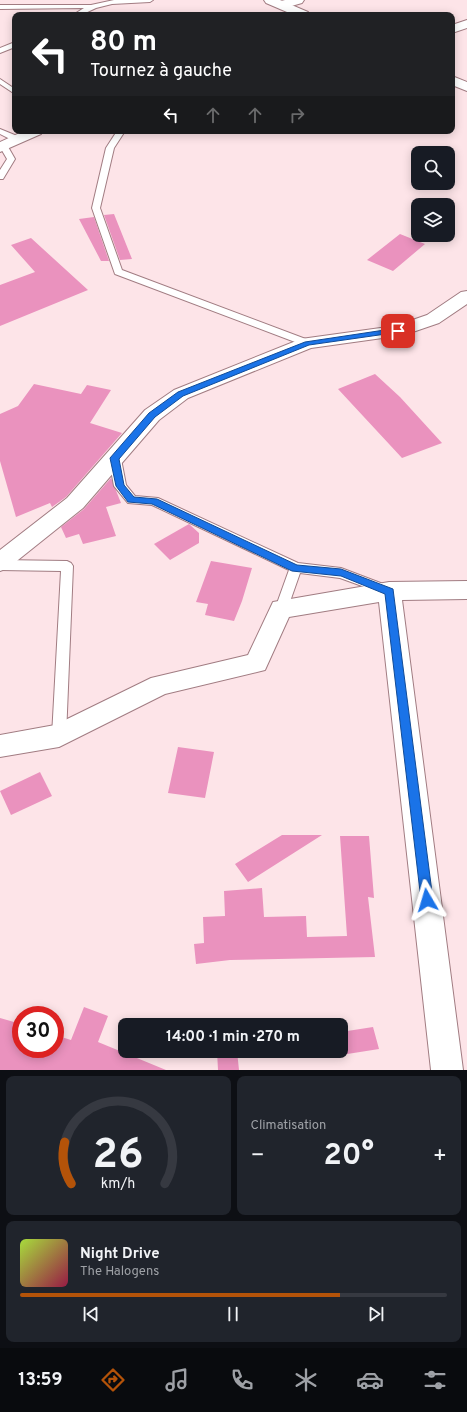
<!DOCTYPE html>
<html lang="fr">
<meta charset="utf-8">
<style>
body{margin:0;font-family:Overpass,sans-serif;background:#20242c;color:#f1f3f6;height:100vh;display:flex;flex-direction:column;font-size:15px;white-space:nowrap}
*{box-sizing:border-box;margin:0}
p{font-size:13px;color:#9ea1a6}
.icon{flex:none;width:22px;height:22px;fill:none;stroke:currentColor;stroke-width:2;stroke-linecap:round;stroke-linejoin:round}
.map{position:relative;height:1070px;overflow:hidden}
.details{display:flex;flex-direction:column;gap:6px;padding:6px;background:#0d0f14;flex:1}
.details>*{flex:none}
.banner{position:absolute;left:12px;top:12px;width:443px;height:122px;border-radius:8px;box-shadow:0 2px 10px #0003;background:#202124;color:#fff;overflow:hidden}
.controls{position:absolute;left:411px;top:146px;display:grid;gap:8px}
.controls a{display:grid;place-items:center;width:44px;height:44px;border-radius:8px;background:#171b24;box-shadow:0 2px 10px #0003;font-size:20px}
.speed{position:absolute;left:12px;top:1006px;display:flex;gap:8px;font-size:20px;font-weight:700;text-align:center}
.speed>*{display:grid;place-content:center;width:52px;height:52px;border-radius:50%;background:#171b24;box-shadow:0 2px 10px #0003;line-height:1}
.speed .limit{border:6px solid #d22;background:#fff;color:#111}
.pin{position:absolute;display:grid;place-items:center;width:34px;height:34px;color:#fff;margin:-17px;border-radius:8px;box-shadow:0 2px 6px #0006}
.me{position:absolute;width:44px;margin:-22px;rotate:353deg;stroke-linejoin:round;filter:drop-shadow(0 0 3px #0008)}
.turn{display:flex;align-items:center;gap:14px;height:84px;padding:0 12px;font-size:18px}
.turn .icon{width:52px;height:52px;stroke-width:2.5}
.turn b{display:block;font-size:28px;line-height:34px}
.lanes{display:flex;align-items:center;height:38px;padding:0 12px;background:#0003;justify-content:center;gap:20px;direction:ltr}
.lanes .off{opacity:.35}
.big{font-size:30px;font-weight:700;line-height:1.1}
.details .tile{flex:1;display:flex;flex-direction:column;justify-content:center;gap:6px;min-width:0;padding:0 14px;border-radius:8px;background:#20242c}
.details .dial{align-items:center;gap:0}
.dial svg{height:104px;overflow:visible;fill:none;stroke:#363941;stroke-width:7;stroke-linecap:round;text-anchor:middle}
.dial text{fill:#f1f3f6;stroke:none}
.song{display:flex;align-items:center;gap:12px}
.cover{width:48px;height:48px;border-radius:6px;background:linear-gradient(135deg,hsl(80 70% 55%),hsl(340 70% 35%))}
.played{height:4px;border-radius:2px;background:linear-gradient(90deg,#b45309 75%,#363941 75%)}
.keys{display:flex;justify-content:space-around;direction:ltr}
.heat{display:flex;justify-content:space-between;align-items:center;font-size:22px;direction:ltr}
.details .tiles{flex:1;display:grid;gap:6px;grid-template-columns:1fr 1fr}
.tile:last-child{grid-column:span 2}
.trip{position:absolute;left:118px;top:1018px;width:230px;height:40px;border-radius:8px;background:#171b24;box-shadow:0 2px 10px #0003;font-weight:700;line-height:40px;text-align:center}
.tab-bar{display:flex;height:64px;justify-content:space-around;align-items:center;background:#090b0e;color:#9ea1a6}
.tab-bar .icon{width:28px;height:28px}
.tab-bar .on{color:#b45309}
.tab-bar b{font-size:18px;color:#f1f3f6}
.map>svg:first-child{display:block}
</style>
<div class="map">
<svg width="467" height="1070" viewBox="0 0 467 1070">
<rect width="100%" height="100%" fill="#fde4e8"/>
<path fill="#ea92be" d="M 114,214 L 132,259 L 120,260 L 104,215 Z
M 94,217 L 109,261 L 101,261 L 79,219 Z
M 400,234 L 425,244 L 393,271 L 367,260 Z
M 31,238 L 88,290 L 0,326 L 0,285 L 35,272 L 11,245 Z
M 375,374 L 400,397 L 442,443 L 402,458 L 338,389 Z
M 34,384 L 81,394 L 87,385 L 111,390 L 90,423 L 122,433 L 66,497 L 52,507 L 50,503 L 16,517 L 0,461 L 0,414 L 18,406 Z
M 111,478 L 121,503 L 106,507 L 116,536 L 83,544 L 79,534 L 66,538 L 61,527 L 84,509 Z
M 189,524 L 199,533 L 199,543 L 170,560 L 154,544 Z
M 211,561 L 252,568 L 242,601 L 234,621 L 205,615 L 208,604 L 196,602 Z
M 178,747 L 214,752 L 205,798 L 168,793 Z
M 40,772 L 52,796 L 11,815 L 0,791 Z
M 282,835 L 322,835 L 248,882 L 235,864 Z
M 340,836 L 369,836 L 374,898 L 368,897 L 375,957 L 230,960 L 196,964 L 194,944 L 204,943 L 203,917 L 225,916 L 224,891 L 262,888 L 264,917 L 306,916 L 307,937 L 347,936 Z
M 84,1007 L 108,1016 L 98,1042 L 166,1070 L 0,1070 L 0,1018 L 21,1024 L 21,1049 L 55,1049 L 55,1035 L 71,1040 Z
M 234,1020 L 235,1025 L 215,1025 L 214,1022 Z
M 373,1027 L 379,1049 L 341,1055 L 341,1032 Z
M 217,1051 L 237,1051 L 239,1070 L 218,1070 Z"/>
<g fill="none" stroke-linecap="round" stroke-linejoin="round">
<defs>
<path id="lane" d="M 114,0 L 153,0 L 150,2 L 112,4 L 96,8 L 81,15 L 73,15 L 84,8 L 0,9 L 0,5 L 91,5 Z
M 15,42 L 15,47 L 0,53 L 0,48 Z
M 0,79 L 15,89 L 15,94 L 0,84 Z
M 0,129 L 22,138 L 23,140 L 16,142 L 0,134 Z
M 117,131 L 125,131 L 114,148 L 100,208 L 122,270 L 311,341 L 312,343 L 311,345 L 303,345 L 115,274 L 92,208 L 106,148 Z
M 1,145 L 7,145 L 15,159 L 3,179 L 0,179 L 0,170 L 7,159 L 0,147 Z
M 115,455 L 121,459 L 126,485 L 135,496 L 158,498 L 298,563 L 341,568 L 391,587 L 393,590 L 391,593 L 387,595 L 340,578 L 300,573 L 286,613 L 281,614 L 276,613 L 275,609 L 289,570 L 152,505 L 128,503 L 114,486 L 109,459 Z
M 0,560 L 67,561 L 71,563 L 73,566 L 66,736 L 64,740 L 59,742 L 54,740 L 52,736 L 61,571 L 0,570 Z"/>
<path id="street" d="M 285,0 L 304,0 L 302,3 L 281,9 L 275,5 L 277,2 Z
M 467,20 L 467,28 L 452,33 L 452,25 Z
M 24,131 L 43,131 L 41,134 L 0,152 L 0,142 Z
M 467,291 L 467,304 L 439,323 L 404,335 L 311,348 L 188,398 L 159,420 L 83,508 L 8,568 L 0,571 L 0,550 L 67,498 L 145,410 L 174,390 L 301,339 L 395,326 L 427,315 L 461,292 Z
M 467,581 L 467,599 L 402,600 L 463,1070 L 431,1070 L 379,602 L 289,617 L 265,670 L 165,694 L 59,747 L 0,757 L 0,735 L 55,725 L 151,678 L 248,655 L 273,602 L 389,582 Z"/>
<path id="secondary" d="M 264,0 L 280,0 L 308,12 L 310,15 L 294,15 L 266,3 Z
M 452,76 L 467,82 L 467,91 L 452,85 Z"/>
</defs>
<use href="#lane" stroke="#a17c82" stroke-width="2"/>
<use href="#street" stroke="#a17c82" stroke-width="2"/>
<use href="#secondary" stroke="#a17c82" stroke-width="2"/>
<use href="#lane" fill="#fff" fill-rule="evenodd"/>
<use href="#street" fill="#fff" fill-rule="evenodd"/>
<use href="#secondary" fill="#fff" fill-rule="evenodd"/>
</g>
<path fill="#1a73e8" stroke="#114b97" d="M 398,328 L 402,331 L 400,332 L 309,345 L 183,396 L 155,417 L 119,459 L 124,485 L 134,497 L 157,499 L 297,565 L 341,569 L 393,589 L 433,900 L 431,904 L 427,906 L 423,904 L 421,900 L 385,594 L 341,576 L 292,571 L 152,504 L 128,502 L 116,486 L 110,458 L 149,413 L 178,392 L 305,342 Z"/>
</svg>
<div class="controls">
<a><svg class="icon" aria-label="search" viewBox="0 0 24 24"><circle cx="10" cy="10" r="6"/><path d="M15 15l6 6"/></svg></a>
<a><svg class="icon" aria-label="layers" viewBox="0 0 24 24"><path d="M12 4l9 5-9 5-9-5zM3 14l9 5 9-5"/></svg></a>
</div>
<div class="speed"><div class="limit">30</div></div>
<div class="pin" style="left:398px;top:331px;background:#d93025"><svg class="icon" aria-label="arrive" viewBox="0 0 24 24"><path d="M6 21V4h12l-3 4 3 4H6"/></svg></div>
<svg class="me" style="left:427px;top:900px" viewBox="-20 -20 40 40"><path d="M0-17L14 15 0 8-14 15z" fill="#1a73e8" stroke="#fff" stroke-width="4"/></svg>
<div class="trip">14:00 · 1 min · 270 m</div>
<div class="banner">
<div class="turn"><svg class="icon" aria-label="left" viewBox="0 0 24 24"><path d="M17 20v-9H6M10 6l-5 5 5 5"/></svg><div><b>80 m</b>Tournez à gauche</div></div>
<div class="lanes"><svg class="icon" aria-label="left" viewBox="0 0 24 24"><path d="M17 20v-9H6M10 6l-5 5 5 5"/></svg><svg class="icon off" aria-label="ahead" viewBox="0 0 24 24"><path d="M12 20V5M6 11l6-6 6 6"/></svg><svg class="icon off" aria-label="ahead" viewBox="0 0 24 24"><path d="M12 20V5M6 11l6-6 6 6"/></svg><svg class="icon off" aria-label="right" viewBox="0 0 24 24"><path d="M7 20v-9h11M14 6l5 5-5 5"/></svg></div>
</div>
</div>
<section class="details">
<div class="tiles">
<div class="tile dial"><svg viewBox="0 0 100 80">
<path d="M14 69A42 42 0 1 1 86 69"/>
<path d="M14 69A42 42 0 0 1 9 37" stroke="#b45309"/>
<text x="50" y="56" font-size="32" font-weight="700">26</text>
<text x="50" y="72" font-size="11">km/h</text>
</svg></div>
<div class="tile"><p>Climatisation</p>
<div class="heat"><a>−</a><b class="big">20°</b><a>+</a></div>
</div>
<div class="tile">
<div class="song"><i class="cover"></i><div><b>Night Drive</b><p>The Halogens</p></div></div>
<div class="played"></div>
<div class="keys"><svg class="icon" aria-label="previous" viewBox="0 0 24 24"><path d="M18 5L8 12l10 7zM5 5v14"/></svg><svg class="icon" aria-label="pause" viewBox="0 0 24 24"><path d="M8 5v14M16 5v14"/></svg><svg class="icon" aria-label="next" viewBox="0 0 24 24"><path d="M6 5l10 7-10 7zM19 5v14"/></svg></div>
</div>
</div>
</section>
<nav class="tab-bar">
<b>13:59</b>
<svg class="icon on" aria-label="directions" viewBox="0 0 24 24"><path d="M12 3l9 9-9 9-9-9zM9 14v-3h6M13 9l2 2-2 2"/></svg>
<svg class="icon" aria-label="music" viewBox="0 0 24 24"><path d="M9 18V5l10-2v13"/><circle cx="6" cy="18" r="3"/><circle cx="16" cy="16" r="3"/></svg>
<svg class="icon" aria-label="phone" viewBox="0 0 24 24"><path d="M5 4h4l2 5-3 2q2 4 5 5l2-3 5 2v4C11 20 4 13 5 4z"/></svg>
<svg class="icon" aria-label="climate" viewBox="0 0 24 24"><path d="M12 3v18M4 7l16 10M4 17L20 7"/></svg>
<svg class="icon" aria-label="car" viewBox="0 0 24 24"><path d="M5 17H2v-5l4-1 3-4h7l3 4 3 1v5h-3M9 17h6M6 11h13"/><circle cx="7" cy="17" r="2"/><circle cx="17" cy="17" r="2"/></svg>
<svg class="icon" aria-label="filters" viewBox="0 0 24 24"><path d="M4 7h16M4 17h16"/><circle cx="9" cy="7" r="2"/><circle cx="15" cy="17" r="2"/></svg>
</nav>
